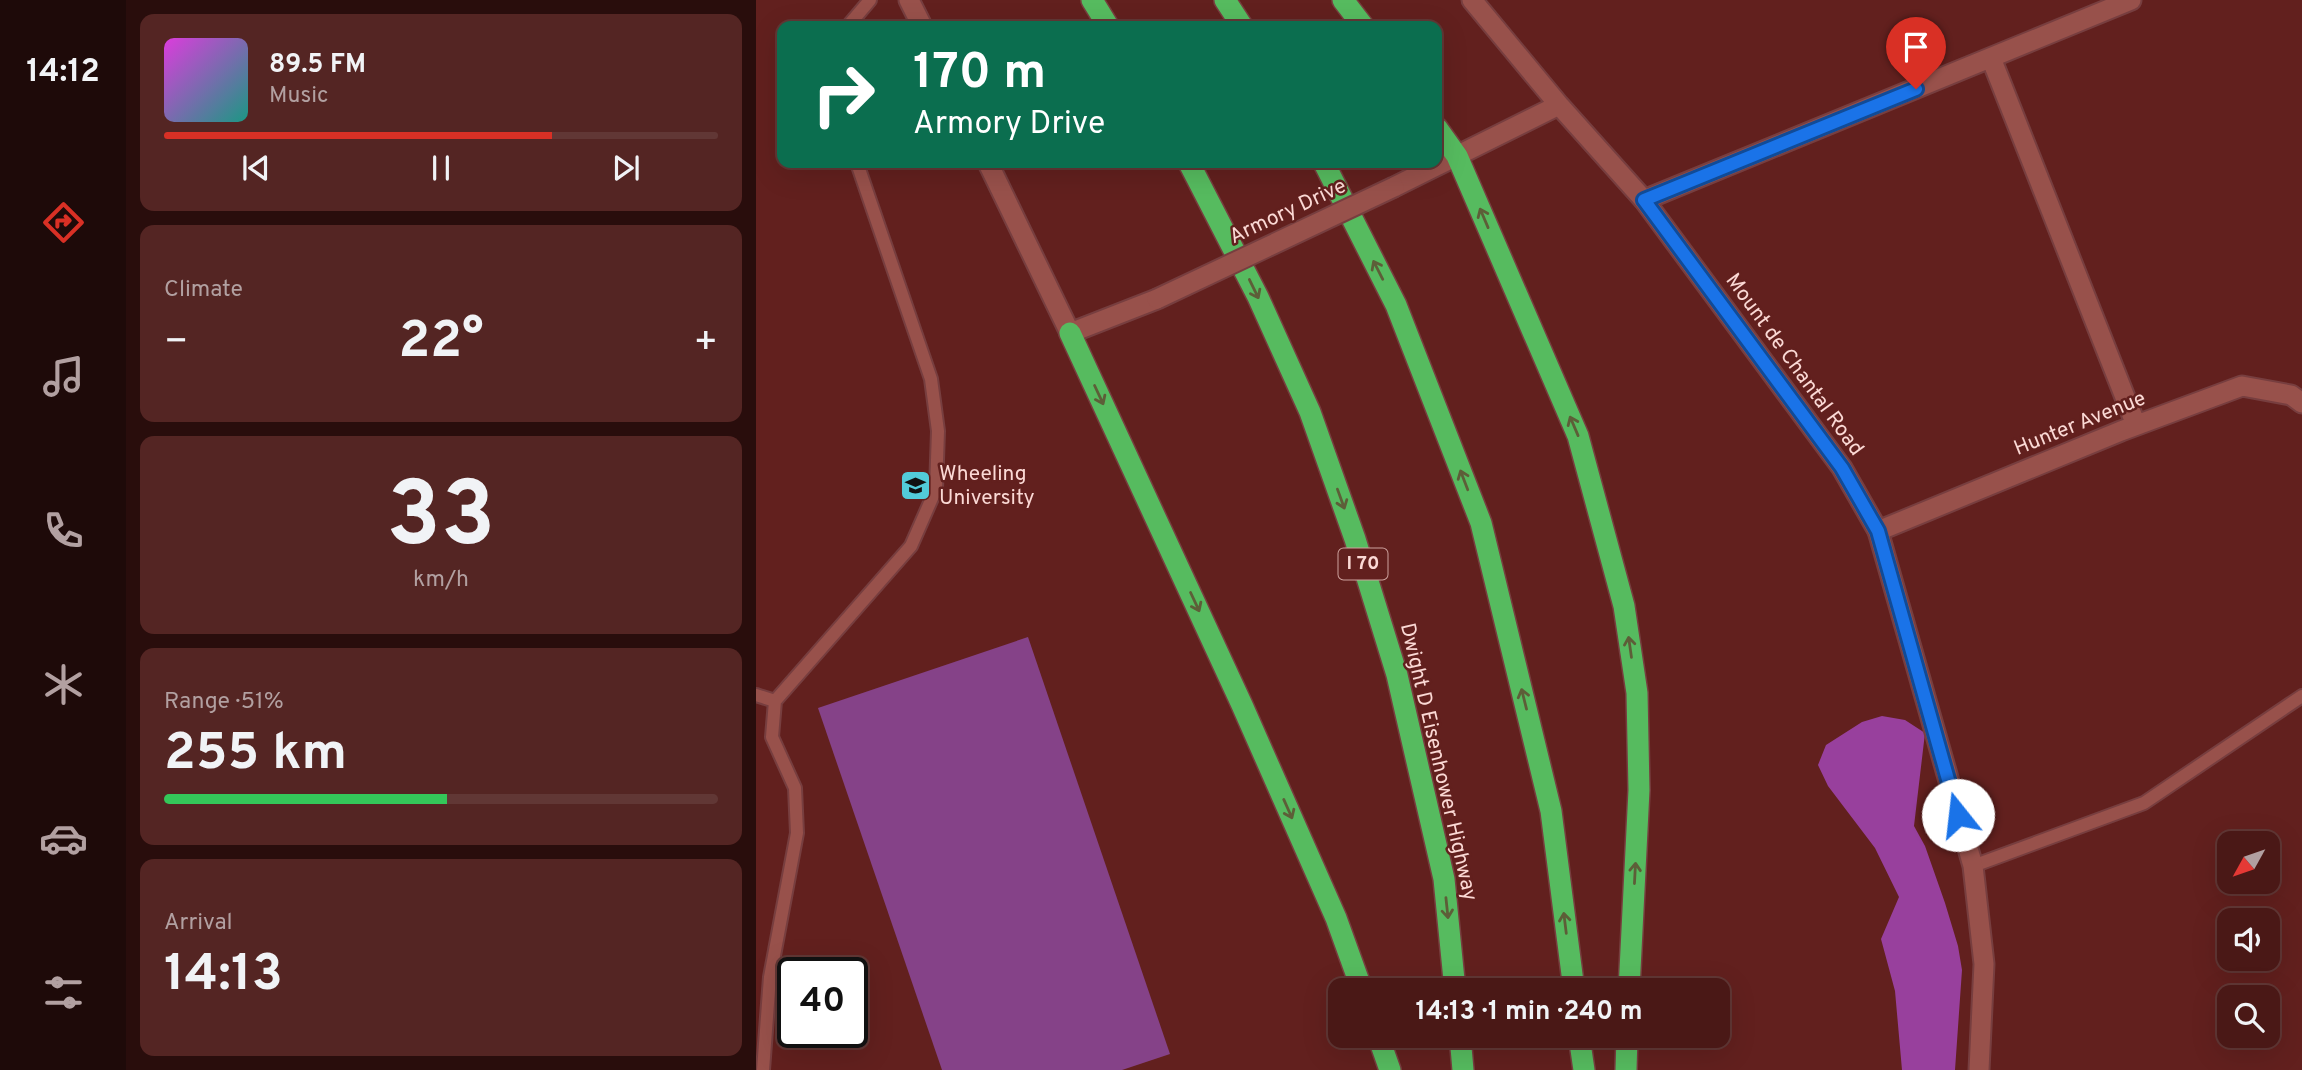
<!DOCTYPE html>
<meta charset="utf-8">
<style>
body{margin:0;font-family:Overpass,sans-serif;background:#542523;color:#f1f3f6;height:100vh;display:flex;flex-direction:column;font-size:26px;white-space:nowrap}
*{box-sizing:border-box;margin:0}
p{font-size:23px;color:#b2a0a1}
.icon{flex:none;width:38px;height:38px;fill:none;stroke:currentColor;stroke-width:2;stroke-linecap:round;stroke-linejoin:round}
.map{position:relative;flex:1;overflow:hidden}
.sheet{display:flex;flex-direction:column;gap:14px;padding:14px;background:#290d0c;width:630px}
.sheet>*{flex:none}
.banner{position:absolute;left:21px;top:21px;width:665px;height:147px;border-radius:14px;box-shadow:0 7px 28px #0002,0 0 0 2px #613735;background:#0b6e4f;color:#fff;overflow:hidden}
.needle{width:46px;rotate:230deg}
.buttons{position:absolute;left:1461px;top:831px;display:grid;gap:14px}
.buttons a{display:grid;place-items:center;width:63px;height:63px;border-radius:14px;background:#4a1816;box-shadow:0 7px 28px #0002,0 0 0 2px #613735;font-size:35px}
.speed{position:absolute;left:21px;top:957px;display:flex;gap:14px;font-size:35px;font-weight:700;text-align:center}
.speed>*{display:grid;place-content:center;width:91px;height:91px;border-radius:50%;background:#4a1816;box-shadow:0 7px 28px #0002,0 0 0 2px #613735;line-height:1}
.speed .limit{border:4px solid #111;border-radius:10px;background:#fff;color:#111}
.pin{position:absolute;display:grid;place-items:center;width:60px;height:60px;color:#fff;margin:-72px -30px;border-radius:50% 50% 50% 0;rotate:-45deg;box-shadow:0 0 7px #0007}
.pin .icon{rotate:45deg}
.me{position:absolute;width:77px;margin:-38px;rotate:344deg;stroke-linejoin:round;filter:drop-shadow(0 0 5px #0008)}
.turn{display:flex;align-items:center;gap:24px;height:147px;padding:0 21px;font-size:32px}
.turn .icon{width:91px;height:91px;stroke-width:2.5}
.turn b{display:block;font-size:49px;line-height:60px}
.big{font-size:52px;font-weight:700;line-height:1.1}
.sheet .card{flex:1;display:flex;flex-direction:column;justify-content:center;gap:10px;min-width:0;padding:0 24px;border-radius:14px;background:#542523}
.sheet .dial{align-items:center;gap:0}
.dial b{font-size:91px;line-height:1}
.song{display:flex;align-items:center;gap:21px}
.cover{width:84px;height:84px;border-radius:10px;background:linear-gradient(135deg,hsl(300 70% 55%),hsl(170 70% 35%))}
.played{height:7px;border-radius:4px;background:linear-gradient(90deg,#d93025 70%,#613735 70%)}
.keys{display:flex;justify-content:space-around;direction:ltr}
.heat{display:flex;justify-content:space-between;align-items:center;font-size:38px;direction:ltr}
.charge{height:10px;border-radius:5px;background:linear-gradient(90deg,#34c759 51%,#613735 0)}
.trip{position:absolute;left:572px;top:978px;width:402px;height:70px;border-radius:14px;background:#4a1816;box-shadow:0 7px 28px #0002,0 0 0 2px #613735;font-weight:700;line-height:70px;text-align:center}
main{display:flex;flex:1;min-height:0}
.tabs{display:flex;flex-direction:column;width:126px;justify-content:space-around;align-items:center;background:#1e0a09;color:#b2a0a1}
.tabs .icon{width:49px;height:49px}
.tabs .on{color:#d93025}
.tabs b{font-size:32px;color:#f1f3f6}
.map>svg:first-child{display:block}
</style>
<main>
<nav class="tabs">
<b>14:12</b>
<svg class="icon on" aria-label="directions" viewBox="0 0 24 24"><path d="M12 3l9 9-9 9-9-9zM9 14v-3h6M13 9l2 2-2 2"/></svg>
<svg class="icon" aria-label="music" viewBox="0 0 24 24"><path d="M9 18V5l10-2v13"/><circle cx="6" cy="18" r="3"/><circle cx="16" cy="16" r="3"/></svg>
<svg class="icon" aria-label="phone" viewBox="0 0 24 24"><path d="M5 4h4l2 5-3 2q2 4 5 5l2-3 5 2v4C11 20 4 13 5 4z"/></svg>
<svg class="icon" aria-label="climate" viewBox="0 0 24 24"><path d="M12 3v18M4 7l16 10M4 17L20 7"/></svg>
<svg class="icon" aria-label="car" viewBox="0 0 24 24"><path d="M5 17H2v-5l4-1 3-4h7l3 4 3 1v5h-3M9 17h6M6 11h13"/><circle cx="7" cy="17" r="2"/><circle cx="17" cy="17" r="2"/></svg>
<svg class="icon" aria-label="filters" viewBox="0 0 24 24"><path d="M4 7h16M4 17h16"/><circle cx="9" cy="7" r="2"/><circle cx="15" cy="17" r="2"/></svg>
</nav>
<section class="sheet">
<div class="card">
<div class="song"><i class="cover"></i><div><b>89.5 FM</b><p>Music</p></div></div>
<div class="played"></div>
<div class="keys"><svg class="icon" aria-label="previous" viewBox="0 0 24 24"><path d="M18 5L8 12l10 7zM5 5v14"/></svg><svg class="icon" aria-label="pause" viewBox="0 0 24 24"><path d="M8 5v14M16 5v14"/></svg><svg class="icon" aria-label="next" viewBox="0 0 24 24"><path d="M6 5l10 7-10 7zM19 5v14"/></svg></div>
</div>
<div class="card"><p>Climate</p>
<div class="heat"><a>−</a><b class="big">22°</b><a>+</a></div>
</div>
<div class="card dial"><b>33</b><p>km/h</p></div>
<div class="card"><p>Range · 51%</p><b class="big">255 km</b><div class="charge"></div></div>
<div class="card"><p>Arrival</p><b class="big">14:13</b></div>
</section>
<div class="map">
<svg width="1546" height="1070" viewBox="0 0 1546 1070">
<rect width="100%" height="100%" fill="#62201e"/>
<path fill="#854288" d="M 272,637 L 414,1054 L 366,1070 L 186,1070 L 62,708 Z"/>
<path fill="#98409d" d="M 1126,716 L 1149,720 L 1169,733 L 1158,826 L 1169,846 L 1189,903 L 1202,946 L 1206,970 L 1199,1070 L 1146,1070 L 1139,991 L 1125,939 L 1143,897 L 1119,848 L 1072,786 L 1062,765 L 1070,745 L 1106,722 Z"/>
<g fill="none" stroke-linecap="round" stroke-linejoin="round">
<defs>
<path id="service" d="M 92,26 L 114,0
M 0,695 L 19,701
M 1217,866 L 1388,803 L 1546,696
M 7,1070 L 14,977 L 41,833 L 39,788 L 16,737 L 19,701 L 155,546 L 180,489 L 182,431 L 175,379 L 101,163"/>
<path id="minor" d="M 1235,58 L 1380,425
M 888,200 L 1375,0
M 1122,531 L 1365,431 L 1486,386 L 1535,395 L 1546,403"/>
<path id="tertiary" d="M 153,0 L 166,26
M 716,0 L 803,105 L 888,200 L 1086,468 L 1122,531 L 1217,866 L 1228,964 L 1223,1070
M 232,163 L 314,333 L 401,299
M 638,187 L 803,105"/>
<path id="motorway" d="M 336,0 L 352,26
M 469,0 L 486,26
M 587,0 L 607,26
M 681,128 L 701,156 L 822,436 L 868,606 L 881,693 L 883,790 L 873,990
M 433,163 L 502,297 L 554,412 L 599,539 L 641,675 L 688,879 L 699,990
M 568,163 L 640,305 L 725,523 L 795,811 L 818,990
M 314,333 L 486,705 L 580,918 L 606,990
M 622,1036 L 634,1070
M 704,1036 L 707,1070
M 823,1036 L 828,1070
M 870,1070 L 871,1036"/>
</defs>
<use href="#service" stroke="#773e3f" stroke-width="16"/>
<use href="#minor" stroke="#773e3f" stroke-width="23"/>
<use href="#tertiary" stroke="#773e3f" stroke-width="23"/>
<use href="#motorway" stroke="#773e3f" stroke-width="24"/>
<use href="#service" stroke="#98514b" stroke-width="12"/>
<use href="#minor" stroke="#98514b" stroke-width="19"/>
<use href="#tertiary" stroke="#98514b" stroke-width="19"/>
<use href="#motorway" stroke="#56bb5f" stroke-width="21"/>
<defs>
<path id="tertiary-bridge" d="M 401,299 L 638,187"/>
</defs>
<use href="#tertiary-bridge" stroke="#773e3f" stroke-width="23" stroke-linecap="butt"/>
<use href="#tertiary-bridge" stroke="#98514b" stroke-width="19"/>
</g>
<defs><path id="oneway-shaft" d="M-6 0H5M1.5-3L5.5 0L1.5 3" fill="none" stroke-width="1.6" stroke-linecap="round" stroke-linejoin="round" transform="scale(1.75)"/></defs>
<g stroke="#5d5e38">
<use href="#oneway-shaft" transform="translate(728 218) rotate(-113)"/>
<use href="#oneway-shaft" transform="translate(622 270) rotate(-117)"/>
<use href="#oneway-shaft" transform="translate(498 289) rotate(64)"/>
<use href="#oneway-shaft" transform="translate(343 395) rotate(65)"/>
<use href="#oneway-shaft" transform="translate(818 426) rotate(-113)"/>
<use href="#oneway-shaft" transform="translate(708 480) rotate(-111)"/>
<use href="#oneway-shaft" transform="translate(585 499) rotate(70)"/>
<use href="#oneway-shaft" transform="translate(439 602) rotate(65)"/>
<use href="#oneway-shaft" transform="translate(874 647) rotate(-98)"/>
<use href="#oneway-shaft" transform="translate(768 699) rotate(-104)"/>
<use href="#oneway-shaft" transform="translate(532 809) rotate(66)"/>
<use href="#oneway-shaft" transform="translate(879 873) rotate(-87)"/>
<use href="#oneway-shaft" transform="translate(691 908) rotate(84)"/>
<use href="#oneway-shaft" transform="translate(809 923) rotate(-97)"/>
</g>
<g fill="none" stroke-linecap="round" stroke-linejoin="round">
<defs>
<path id="route" d="M 1160,89 L 888,200 L 1086,468 L 1122,531 L 1202,815"/>
</defs>
<use href="#route" stroke="#114b97" stroke-width="18"/>
<use href="#route" stroke="#1a73e8" stroke-width="12"/>
</g>
<defs>
<symbol id="university-square" viewBox="-11 -11 22 22"><rect x="-9" y="-9" width="18" height="18" rx="4" fill="#52cbd9" stroke="#62201e"/><path d="M0-5L7-2L0 1L-7-2ZM-4 1L0 2.5L4 1V4Q0 6-4 4Z" fill="#111"/></symbol>
</defs>
<g fill-rule="evenodd">
<use href="#university-square" x="142" y="468" width="35" height="35"/>
</g>
<g text-anchor="middle" dominant-baseline="central" stroke-width="5" stroke-linejoin="round" paint-order="stroke">
<rect fill="#62201e" stroke="#cda29e" stroke-width="2" x="582.5" y="548.5" width="49" height="31" rx="5"/>
<g font-size="19" font-weight="bold" fill="#fbd9d5">
<text x="607" y="564">I 70</text>
</g>
<g font-size="21" fill="#fbd9d5" stroke="#62201e">
<text transform="translate(532 212) rotate(-25)">Armory Drive</text>
<text transform="translate(1038 365) rotate(54)">Mount de Chantal Road</text>
<text transform="translate(1324 424) rotate(-22)">Hunter Avenue</text>
<text transform="translate(682 762) rotate(77)">Dwight D Eisenhower Highway</text>
</g>
<g font-size="21" fill="#fbd9d5" stroke="#62201e" text-anchor="start">
<text x="183" y="474">Wheeling<tspan x="183" dy="24">University</tspan></text>
</g>
</g>
</svg>
<div class="buttons">
<a><svg class="needle" viewBox="-14 -14 28 28"><path d="M0-13l5 13h-10z" fill="#e53935"/><path d="M0 13l5-13h-10z" fill="#b2a0a1"/></svg></a>
<a><svg class="icon" aria-label="sound" viewBox="0 0 24 24"><path d="M4 9h4l5-4v14l-5-4H4zM17 9q2 3 0 6"/></svg></a>
<a><svg class="icon" aria-label="search" viewBox="0 0 24 24"><circle cx="10" cy="10" r="6"/><path d="M15 15l6 6"/></svg></a>
</div>
<div class="speed"><div class="limit">40</div></div>
<div class="pin" style="left:1160px;top:89px;background:#d93025"><svg class="icon" aria-label="arrive" viewBox="0 0 24 24"><path d="M6 21V4h12l-3 4 3 4H6"/></svg></div>
<svg class="me" style="left:1202px;top:815px" viewBox="-20 -20 40 40"><circle r="19" fill="#fff"/><path d="M0-13L10 11 0 6-10 11z" fill="#1a73e8"/></svg>
<div class="trip">14:13 · 1 min · 240 m</div>
<div class="banner">
<div class="turn"><svg class="icon" aria-label="right" viewBox="0 0 24 24"><path d="M7 20v-9h11M14 6l5 5-5 5"/></svg><div><b>170 m</b>Armory Drive</div></div>
</div>
</div>
</main>
